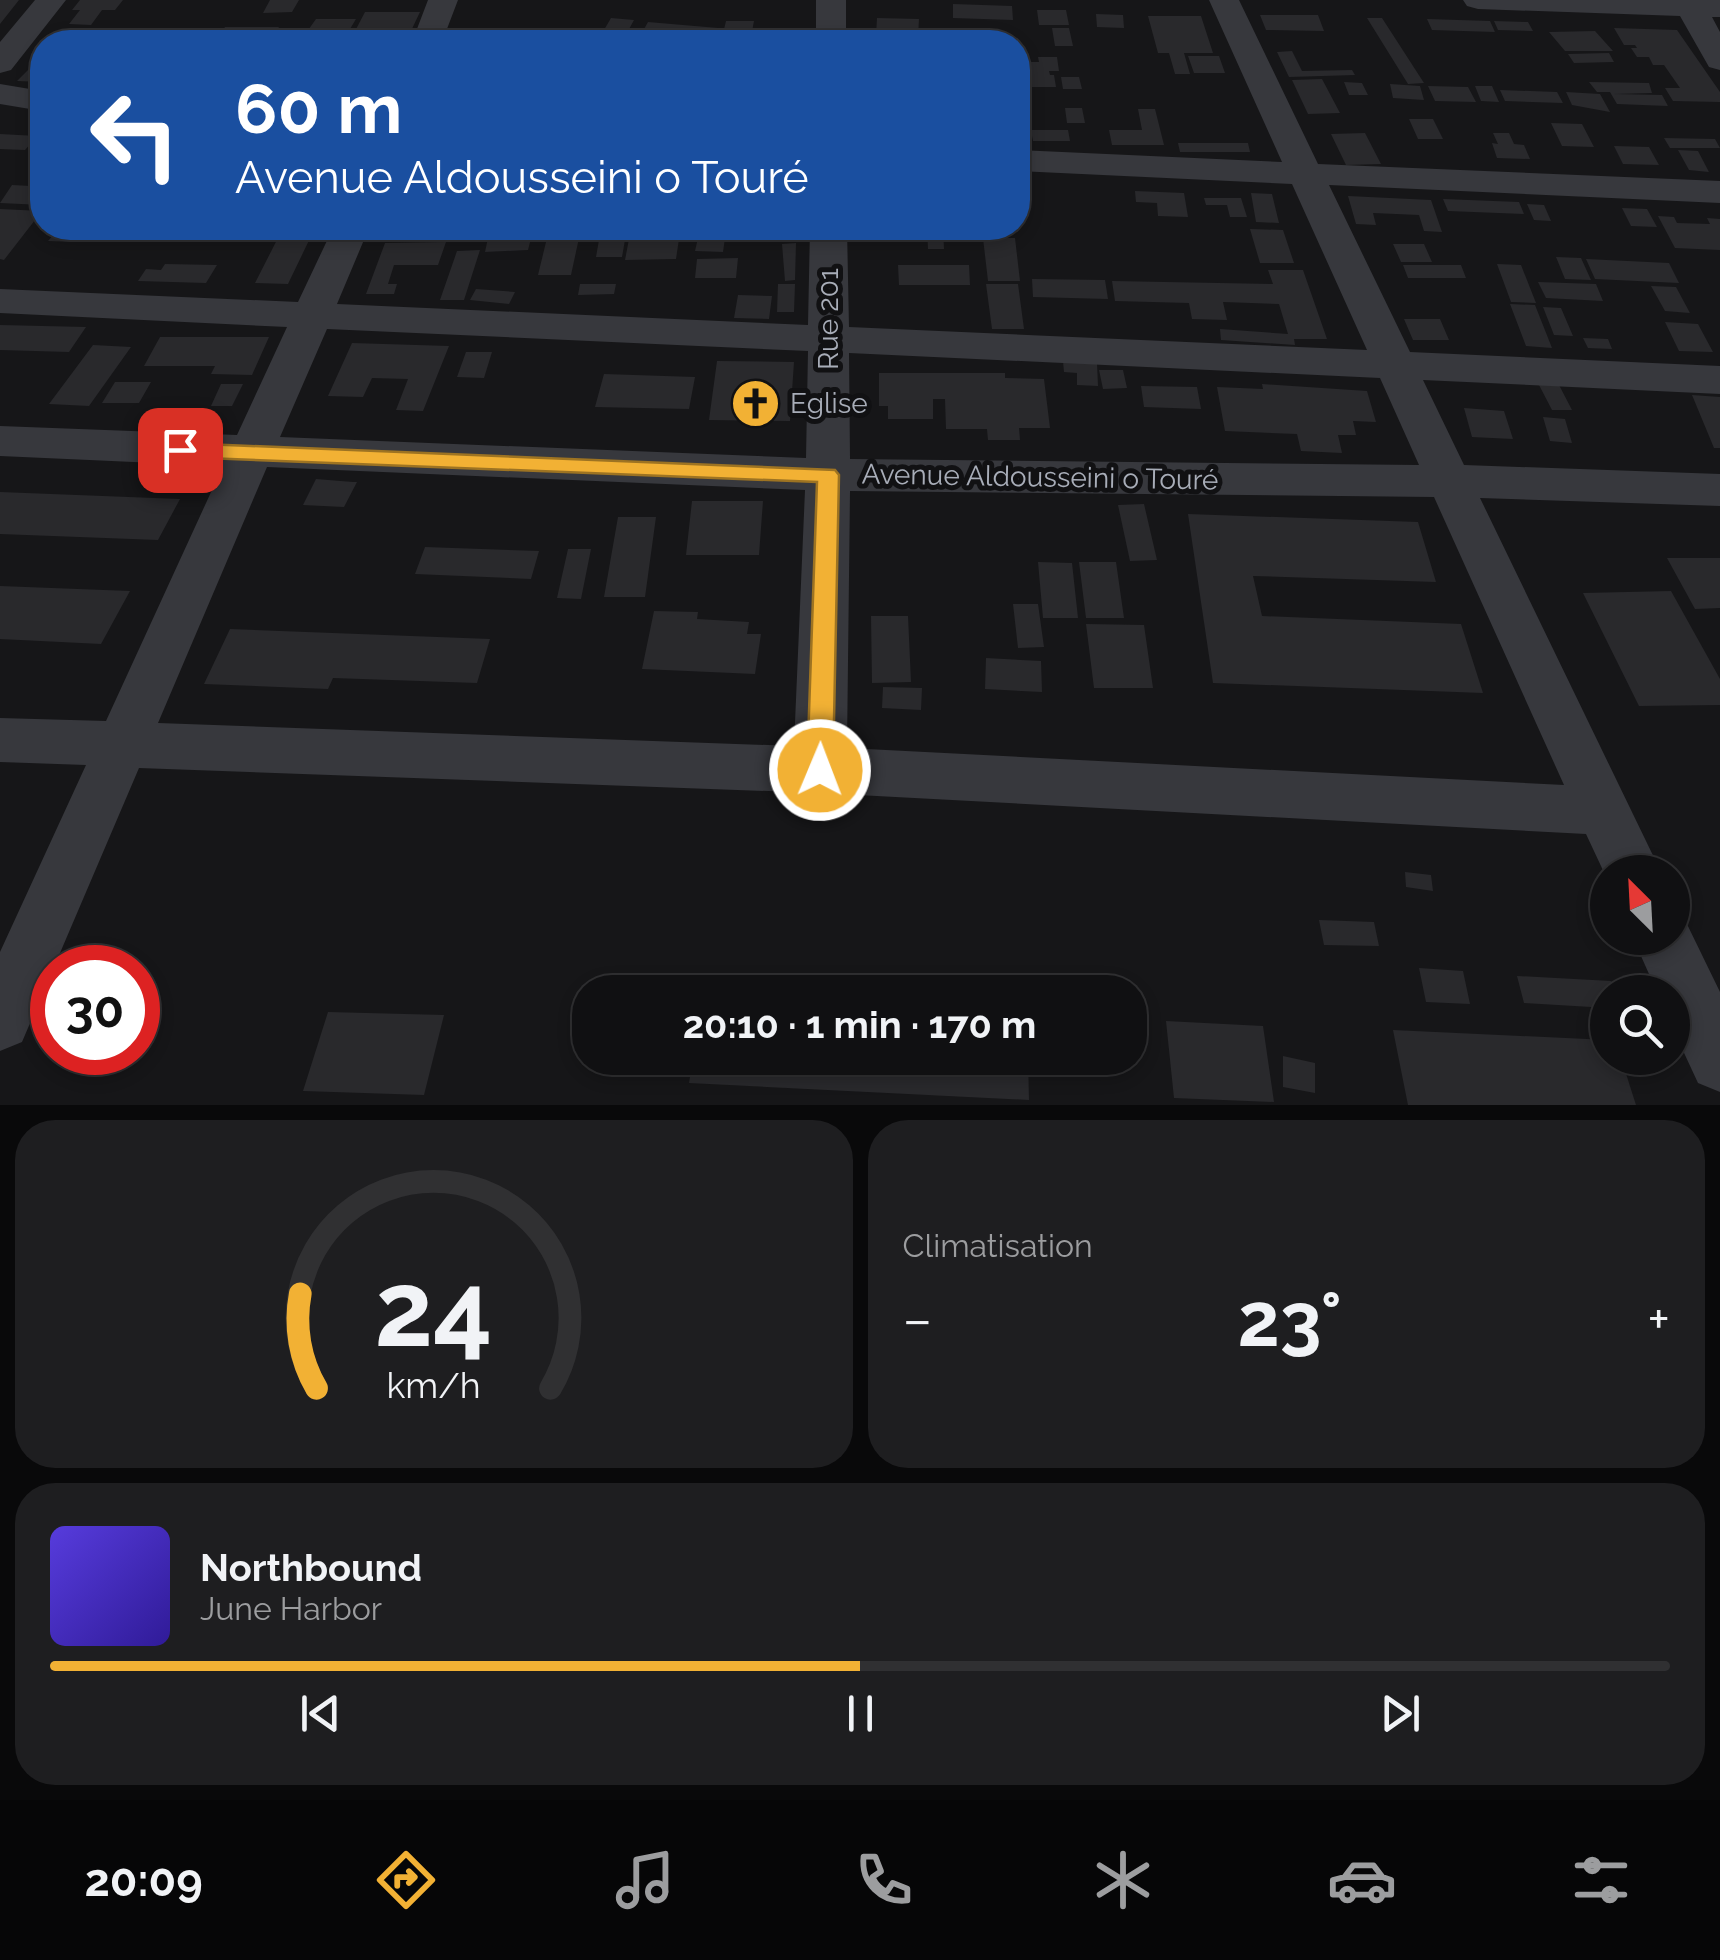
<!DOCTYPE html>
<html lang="fr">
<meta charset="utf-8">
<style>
body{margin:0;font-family:Raleway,sans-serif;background:#1e1e20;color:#f1f3f6;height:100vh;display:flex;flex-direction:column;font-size:38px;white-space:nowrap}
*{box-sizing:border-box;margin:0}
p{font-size:32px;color:#9c9d9f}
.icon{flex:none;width:55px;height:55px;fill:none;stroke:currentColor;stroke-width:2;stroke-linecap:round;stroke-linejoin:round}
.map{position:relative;height:1105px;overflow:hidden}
.details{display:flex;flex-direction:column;gap:15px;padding:15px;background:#09090a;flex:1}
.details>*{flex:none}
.banner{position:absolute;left:30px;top:30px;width:1000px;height:210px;border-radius:40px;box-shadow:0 5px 15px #0003,0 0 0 2px #303032;background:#1a4fa0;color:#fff;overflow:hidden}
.needle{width:65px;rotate:336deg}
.fabs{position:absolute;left:1590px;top:855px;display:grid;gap:20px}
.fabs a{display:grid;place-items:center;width:100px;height:100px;border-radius:50%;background:#101012;box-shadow:0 5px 15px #0003,0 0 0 2px #303032;font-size:50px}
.speed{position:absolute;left:30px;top:945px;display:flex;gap:20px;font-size:50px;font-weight:700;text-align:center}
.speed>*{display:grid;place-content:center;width:130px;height:130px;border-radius:50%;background:#101012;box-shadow:0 5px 15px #0003,0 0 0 2px #303032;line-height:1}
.speed .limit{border:15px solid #d22;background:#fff;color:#111}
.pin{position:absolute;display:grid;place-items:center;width:85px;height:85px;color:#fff;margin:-42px;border-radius:20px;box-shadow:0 5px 15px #0006}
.me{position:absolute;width:110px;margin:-55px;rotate:1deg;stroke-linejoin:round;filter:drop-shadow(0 0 8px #0008)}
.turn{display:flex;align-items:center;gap:35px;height:210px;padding:0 40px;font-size:45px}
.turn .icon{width:130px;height:130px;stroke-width:2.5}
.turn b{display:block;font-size:70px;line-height:85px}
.big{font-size:75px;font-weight:700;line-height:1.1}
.details .tile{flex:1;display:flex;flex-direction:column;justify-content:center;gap:15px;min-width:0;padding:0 35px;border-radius:40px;background:#1e1e20}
.details .dial{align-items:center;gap:0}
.dial svg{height:260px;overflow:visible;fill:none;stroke:#303032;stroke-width:7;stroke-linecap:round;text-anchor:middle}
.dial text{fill:#f1f3f6;stroke:none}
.song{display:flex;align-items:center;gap:30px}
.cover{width:120px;height:120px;border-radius:15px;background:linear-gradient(135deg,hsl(250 70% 55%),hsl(250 70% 35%))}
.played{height:10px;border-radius:5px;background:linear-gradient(90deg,#f2b134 50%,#303032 50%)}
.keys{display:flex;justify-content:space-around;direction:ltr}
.heat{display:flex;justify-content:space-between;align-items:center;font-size:55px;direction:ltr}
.details .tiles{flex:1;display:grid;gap:15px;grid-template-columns:1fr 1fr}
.tile:last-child{grid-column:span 2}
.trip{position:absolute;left:572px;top:975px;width:575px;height:100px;border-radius:40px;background:#101012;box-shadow:0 5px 15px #0003,0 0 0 2px #303032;font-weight:700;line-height:100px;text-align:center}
.menu{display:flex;height:160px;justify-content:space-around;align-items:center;background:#060607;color:#9c9d9f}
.menu .icon{width:70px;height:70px}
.menu .on{color:#f2b134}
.menu b{font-size:45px;color:#f1f3f6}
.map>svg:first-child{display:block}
</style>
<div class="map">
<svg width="1720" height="1105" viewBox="0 0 1720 1105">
<rect width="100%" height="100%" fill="#161618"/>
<path fill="#29292c" d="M 0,0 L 19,0 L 0,24 Z
M 80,0 L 123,0 L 115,10 L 102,10 L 91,25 L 69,24 L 80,10 L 72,10 Z
M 270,0 L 299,0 L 292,12 L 263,13 Z
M 953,4 L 1012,6 L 1013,20 L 953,18 Z
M 1037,10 L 1066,10 L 1069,25 L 1039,25 Z
M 365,12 L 420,12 L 410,33 L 354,33 Z
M 1096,14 L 1123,15 L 1124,28 L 1097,27 Z
M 1260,15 L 1318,15 L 1324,31 L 1266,30 Z
M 1148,16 L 1201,16 L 1213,53 L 1184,53 L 1190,74 L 1175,74 L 1169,53 L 1158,53 Z
M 611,18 L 634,20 L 622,42 L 597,42 Z
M 877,18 L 919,19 L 918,37 L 876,36 Z
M 1367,18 L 1382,18 L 1424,83 L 1408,84 Z
M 316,19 L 356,19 L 347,34 L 306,33 Z
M 1427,19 L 1490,21 L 1495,32 L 1432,30 Z
M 726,21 L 754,21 L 750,42 L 721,42 Z
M 1494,21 L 1528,22 L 1533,31 L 1498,30 Z
M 648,22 L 718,28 L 711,42 L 639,38 Z
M 225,27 L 279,27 L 270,42 L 216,41 Z
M 1052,28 L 1069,28 L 1073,46 L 1055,46 Z
M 1614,28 L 1677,30 L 1720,92 L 1720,102 L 1673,101 L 1665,88 L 1680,88 L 1664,65 L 1653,65 L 1649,57 L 1637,57 L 1631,48 L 1637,48 L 1635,45 L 1624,45 Z
M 1595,31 L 1613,51 L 1565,51 L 1549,32 Z
M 104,36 L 100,42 L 61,42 L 64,37 Z
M 158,36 L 154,42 L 105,42 L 109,37 Z
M 1292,51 L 1302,71 L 1352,70 L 1355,75 L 1289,77 L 1277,52 Z
M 1609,53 L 1614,62 L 1574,63 L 1568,54 Z
M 1188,56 L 1219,56 L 1225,73 L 1194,73 Z
M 1038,57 L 1057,57 L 1059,71 L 1049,71 L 1050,75 L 1054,75 L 1056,87 L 1026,87 L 1025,107 L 1018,107 L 1018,73 L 1025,73 L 1025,62 L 1039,62 Z
M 32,66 L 42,66 L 42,82 L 17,81 Z
M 1061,77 L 1079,77 L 1082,89 L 1063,89 Z
M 1322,79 L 1340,113 L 1308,114 L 1292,80 Z
M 1344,82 L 1362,83 L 1368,95 L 1349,95 Z
M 1589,82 L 1649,83 L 1652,93 L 1614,94 L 1662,95 L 1668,106 L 1617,104 L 1610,92 L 1597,92 Z
M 1390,84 L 1420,86 L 1424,100 L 1393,98 Z
M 1428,86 L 1468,87 L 1476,102 L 1435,101 Z
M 1475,86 L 1492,86 L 1499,102 L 1481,101 Z
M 1500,90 L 1557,92 L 1563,103 L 1505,101 Z
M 1566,92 L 1600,94 L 1610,112 L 1572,105 Z
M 1065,108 L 1082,108 L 1085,123 L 1067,123 Z
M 1138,109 L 1155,109 L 1164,145 L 1112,145 L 1109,130 L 1142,130 Z
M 1409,119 L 1433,119 L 1443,139 L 1418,139 Z
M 1551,123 L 1582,124 L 1594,147 L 1562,146 Z
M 1031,130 L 1068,130 L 1070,141 L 1033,141 Z
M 1365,133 L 1381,164 L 1346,165 L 1331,134 Z
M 1493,133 L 1509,133 L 1514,144 L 1524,145 L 1530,159 L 1497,158 L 1492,143 L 1498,144 Z
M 0,134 L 37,136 L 25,150 L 0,149 Z
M 1664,138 L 1715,139 L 1720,148 L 1670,148 Z
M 1178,143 L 1248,143 L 1250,152 L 1180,152 Z
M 1614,146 L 1649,147 L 1659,165 L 1623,164 Z
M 1678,150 L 1698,151 L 1709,172 L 1689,170 Z
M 37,179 L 42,179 L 42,205 L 0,203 L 12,185 L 31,186 Z
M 1135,191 L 1184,193 L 1188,217 L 1158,216 L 1157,203 L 1136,202 Z
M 1251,193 L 1272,194 L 1279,223 L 1256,222 Z
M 1348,196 L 1431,200 L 1442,232 L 1424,231 L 1419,215 L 1373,213 L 1376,225 L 1356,224 Z
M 1204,198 L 1241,198 L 1247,217 L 1230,217 L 1227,205 L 1206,205 Z
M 1443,199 L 1519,202 L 1524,214 L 1448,211 Z
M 1527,204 L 1544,205 L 1551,221 L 1534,220 Z
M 1622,208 L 1647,209 L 1657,227 L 1631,226 Z
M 0,209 L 42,211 L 4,260 L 0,259 Z
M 1658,216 L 1674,217 L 1677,223 L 1710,224 L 1707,218 L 1720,219 L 1720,250 L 1675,248 Z
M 59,228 L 84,228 L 73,242 L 48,241 Z
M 466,228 L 487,228 L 483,242 L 462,242 Z
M 581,228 L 626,228 L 625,236 L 580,236 Z
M 690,228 L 761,228 L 759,239 L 725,238 L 723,252 L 695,251 L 698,238 L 687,238 Z
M 927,228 L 943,228 L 944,249 L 928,249 Z
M 1250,229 L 1283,230 L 1294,263 L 1260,263 Z
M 282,230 L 314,230 L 288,284 L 255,283 Z
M 488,238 L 531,238 L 528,250 L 485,252 Z
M 547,238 L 579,238 L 571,275 L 538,275 Z
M 983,238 L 1015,238 L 1020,281 L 988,281 Z
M 629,239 L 679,239 L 676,259 L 625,260 Z
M 599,240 L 625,240 L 622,257 L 596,257 Z
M 446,242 L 438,265 L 394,265 L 388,284 L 397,284 L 394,294 L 366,294 L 385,243 Z
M 796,243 L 795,280 L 785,281 L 782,244 Z
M 1393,244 L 1424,244 L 1432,262 L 1401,262 Z
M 480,250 L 464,300 L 440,300 L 457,251 Z
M 1556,257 L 1581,258 L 1591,280 L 1565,279 Z
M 738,258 L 736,278 L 695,278 L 697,259 Z
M 1586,259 L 1669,263 L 1679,283 L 1595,279 Z
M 165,264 L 217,265 L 206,283 L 138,281 L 146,269 L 161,270 Z
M 1497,264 L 1521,265 L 1536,303 L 1511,302 Z
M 898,265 L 969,265 L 970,285 L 899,285 Z
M 1403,265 L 1461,265 L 1466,278 L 1408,278 Z
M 1268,270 L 1303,270 L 1327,339 L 1294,339 L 1295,345 L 1221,340 L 1220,329 L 1288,334 L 1279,304 L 1223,302 L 1227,320 L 1192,319 L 1189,303 L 1115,301 L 1112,281 L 1273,284 Z
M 1032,279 L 1105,280 L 1108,299 L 1033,297 Z
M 1538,282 L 1596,284 L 1603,301 L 1546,298 Z
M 580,284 L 616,284 L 614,294 L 578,295 Z
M 778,284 L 795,284 L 794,312 L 777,312 Z
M 986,284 L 1018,284 L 1024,329 L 992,329 Z
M 1651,286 L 1676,287 L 1690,313 L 1665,311 Z
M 476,289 L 515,292 L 509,304 L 470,300 Z
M 738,295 L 772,296 L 769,319 L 734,318 Z
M 1510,304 L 1535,305 L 1552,348 L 1526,346 Z
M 1543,307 L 1561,308 L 1573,336 L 1554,335 Z
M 1404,319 L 1440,319 L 1449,340 L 1413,340 Z
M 1665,322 L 1698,324 L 1713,352 L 1679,351 Z
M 0,325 L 86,327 L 69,352 L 0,350 Z
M 160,337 L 269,337 L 252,375 L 211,374 L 215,366 L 144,366 Z
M 1583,338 L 1608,339 L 1612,349 L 1588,348 Z
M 352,343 L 449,346 L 423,411 L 396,410 L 408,379 L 372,378 L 363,397 L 328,396 Z
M 93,345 L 131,347 L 89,406 L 49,404 Z
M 466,352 L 492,352 L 484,378 L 457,377 Z
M 717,361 L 794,362 L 790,421 L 709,420 Z
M 1063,361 L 1097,363 L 1098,386 L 1077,385 L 1077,373 L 1064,372 Z
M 1099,370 L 1123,370 L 1127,388 L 1103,389 Z
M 879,373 L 1005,373 L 1005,378 L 1044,379 L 1050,428 L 1019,428 L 1020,440 L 988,440 L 987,429 L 946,429 L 945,399 L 933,399 L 933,419 L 888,419 L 888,406 L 879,406 Z
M 604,374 L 695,377 L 689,409 L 595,407 Z
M 115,382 L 151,382 L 139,403 L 102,403 Z
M 221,384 L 243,384 L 232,406 L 211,406 Z
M 1262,384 L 1367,391 L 1376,422 L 1353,421 L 1356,435 L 1338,435 L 1342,453 L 1301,451 L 1297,434 L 1225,431 L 1217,387 L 1263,389 Z
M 1539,385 L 1559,385 L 1572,410 L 1552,410 Z
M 1141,386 L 1197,387 L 1201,409 L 1144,407 Z
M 1692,395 L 1720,397 L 1720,448 L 1714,448 Z
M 1464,408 L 1504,411 L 1513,439 L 1472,437 Z
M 1543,417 L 1565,419 L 1572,443 L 1550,441 Z
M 316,479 L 353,482 L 357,482 L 344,507 L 303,505 Z
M 0,492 L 180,499 L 158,540 L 0,534 Z
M 692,501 L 763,501 L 759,555 L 686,555 Z
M 1144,504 L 1157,560 L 1130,561 L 1118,505 Z
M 1188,514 L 1418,522 L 1436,582 L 1253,576 L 1262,616 L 1461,624 L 1483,693 L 1213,683 Z
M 618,517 L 656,517 L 645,597 L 604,597 Z
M 425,547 L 539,551 L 531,579 L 415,574 Z
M 568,549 L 591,549 L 581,599 L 557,598 Z
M 1667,558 L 1720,558 L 1720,608 L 1695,609 Z
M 1038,562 L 1072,563 L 1078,618 L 1043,618 Z
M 1079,562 L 1116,562 L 1124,618 L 1086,618 Z
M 0,586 L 130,591 L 101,644 L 0,639 Z
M 1671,591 L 1720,679 L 1720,705 L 1639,706 L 1583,593 Z
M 1013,604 L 1038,604 L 1044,647 L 1018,648 Z
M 654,611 L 698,612 L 697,619 L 749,622 L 747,634 L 761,634 L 755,674 L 642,669 Z
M 871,616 L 908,616 L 911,682 L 872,683 Z
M 1086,624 L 1144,625 L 1153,688 L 1094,688 Z
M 230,629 L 490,639 L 477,683 L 333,678 L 328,689 L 204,684 Z
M 986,658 L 1041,661 L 1042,692 L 985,689 Z
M 883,687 L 922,688 L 921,710 L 882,708 Z
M 1405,872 L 1431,875 L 1433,891 L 1406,887 Z
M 1319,920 L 1374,922 L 1379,946 L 1324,945 Z
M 1419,968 L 1463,971 L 1470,1004 L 1426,1002 Z
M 1517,976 L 1611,981 L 1615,992 L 1608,992 L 1608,1008 L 1524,1003 Z
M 328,1012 L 444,1015 L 424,1095 L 303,1091 Z
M 1166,1021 L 1263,1026 L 1274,1102 L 1174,1098 Z
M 1393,1030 L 1608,1040 L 1608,1058 L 1621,1058 L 1636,1105 L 1408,1105 Z
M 1283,1056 L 1315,1063 L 1315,1093 L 1283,1087 Z
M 693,1058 L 1028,1058 L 1029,1100 L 689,1083 Z"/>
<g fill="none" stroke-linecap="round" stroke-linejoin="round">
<path fill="#37383d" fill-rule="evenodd" d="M 35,0 L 66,0 L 11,70 L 0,73 L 0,42 Z
M 428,0 L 458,0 L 442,42 L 412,42 Z
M 816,0 L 846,0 L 846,42 L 816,42 Z
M 1209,0 L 1239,0 L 1318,164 L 1720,181 L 1720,203 L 1329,185 L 1410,352 L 1720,366 L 1720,394 L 1423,380 L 1464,465 L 1720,474 L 1720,506 L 1480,498 L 1661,872 L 1608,872 L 1608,881 L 1586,834 L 820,793 L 139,768 L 22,1042 L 0,1051 L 0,952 L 86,765 L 0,762 L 0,718 L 106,721 L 223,466 L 0,456 L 0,426 L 237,435 L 287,327 L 0,313 L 0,289 L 298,302 L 333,228 L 369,228 L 337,304 L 808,325 L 810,228 L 847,228 L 849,327 L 1367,350 L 1292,184 L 1018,171 L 1018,150 L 1282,162 ZM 327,329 L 808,351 L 806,458 L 280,437 ZM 849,353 L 1380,378 L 1419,465 L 850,459 ZM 267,467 L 805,490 L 794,746 L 158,723 ZM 850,491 L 1434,497 L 1564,785 L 847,748 Z
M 1463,0 L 1720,0 L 1720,17 L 1712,17 L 1720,32 L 1720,70 L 1709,67 L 1680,16 L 1478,9 L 1467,6 Z
M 0,84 L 42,91 L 42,111 L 0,104 Z
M 1672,914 L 1684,918 L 1720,992 L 1720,1092 L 1698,1083 L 1672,1027 L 1672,992 L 1657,992 L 1633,938 L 1672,938 Z"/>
</g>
<path fill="#f2b134" stroke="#9d7322" stroke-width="2.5" d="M 180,443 L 835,470 L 839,475 L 833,770 L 829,778 L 820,782 L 811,778 L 807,770 L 817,482 L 180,457 L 169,450 Z"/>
<defs>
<symbol id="church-disc" viewBox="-11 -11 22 22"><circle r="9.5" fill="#f2b134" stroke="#111113"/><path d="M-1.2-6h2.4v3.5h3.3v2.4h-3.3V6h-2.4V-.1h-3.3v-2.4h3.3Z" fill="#111"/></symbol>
</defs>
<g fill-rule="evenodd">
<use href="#church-disc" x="728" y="376" width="55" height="55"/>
</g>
<g text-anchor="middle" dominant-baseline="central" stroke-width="10" stroke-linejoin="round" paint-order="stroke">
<g font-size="28" fill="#a8adb8" stroke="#111113">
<text transform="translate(828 319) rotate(-90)">Rue 201</text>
<text transform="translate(1040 477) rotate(1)">Avenue Aldousseini o Touré</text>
</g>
<g font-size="28" fill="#a8adb8" stroke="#111113" text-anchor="start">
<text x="790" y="403">Eglise</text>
</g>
</g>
</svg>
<div class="fabs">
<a><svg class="needle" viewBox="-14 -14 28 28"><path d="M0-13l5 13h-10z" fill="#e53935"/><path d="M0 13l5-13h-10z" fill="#9c9d9f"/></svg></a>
<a><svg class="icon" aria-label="search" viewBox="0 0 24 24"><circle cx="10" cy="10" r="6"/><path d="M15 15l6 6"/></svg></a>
</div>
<div class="speed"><div class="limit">30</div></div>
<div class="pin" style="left:180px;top:450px;background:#d93025"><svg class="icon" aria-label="arrive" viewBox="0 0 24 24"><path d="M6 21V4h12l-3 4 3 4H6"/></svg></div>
<svg class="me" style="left:820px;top:770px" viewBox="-20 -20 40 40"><circle r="17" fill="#f2b134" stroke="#fff" stroke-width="3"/><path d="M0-11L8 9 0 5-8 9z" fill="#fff"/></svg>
<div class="trip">20:10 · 1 min · 170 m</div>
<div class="banner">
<div class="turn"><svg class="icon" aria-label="left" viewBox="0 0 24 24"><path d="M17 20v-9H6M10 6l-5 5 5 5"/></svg><div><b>60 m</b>Avenue Aldousseini o Touré</div></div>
</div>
</div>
<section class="details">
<div class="tiles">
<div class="tile dial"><svg viewBox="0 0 100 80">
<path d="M14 69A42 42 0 1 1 86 69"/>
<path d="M14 69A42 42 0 0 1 9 40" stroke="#f2b134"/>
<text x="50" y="56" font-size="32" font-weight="700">24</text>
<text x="50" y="72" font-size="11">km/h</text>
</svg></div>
<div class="tile"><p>Climatisation</p>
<div class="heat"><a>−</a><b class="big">23°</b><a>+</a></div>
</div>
<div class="tile">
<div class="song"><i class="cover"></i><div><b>Northbound</b><p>June Harbor</p></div></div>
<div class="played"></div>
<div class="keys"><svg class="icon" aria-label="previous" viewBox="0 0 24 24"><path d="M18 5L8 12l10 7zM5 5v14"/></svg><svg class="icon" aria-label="pause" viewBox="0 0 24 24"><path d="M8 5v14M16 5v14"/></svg><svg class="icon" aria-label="next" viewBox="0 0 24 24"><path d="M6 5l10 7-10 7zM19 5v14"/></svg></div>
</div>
</div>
</section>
<nav class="menu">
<b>20:09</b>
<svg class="icon on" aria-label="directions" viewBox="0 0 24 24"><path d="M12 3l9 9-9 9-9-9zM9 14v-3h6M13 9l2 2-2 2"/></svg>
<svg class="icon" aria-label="music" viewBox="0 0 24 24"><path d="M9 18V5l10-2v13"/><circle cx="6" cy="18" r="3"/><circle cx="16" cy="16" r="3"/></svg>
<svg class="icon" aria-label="phone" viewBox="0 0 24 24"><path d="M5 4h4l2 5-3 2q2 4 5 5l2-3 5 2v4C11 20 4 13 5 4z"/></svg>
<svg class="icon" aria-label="climate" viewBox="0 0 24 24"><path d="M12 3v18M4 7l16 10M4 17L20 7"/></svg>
<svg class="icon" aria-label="car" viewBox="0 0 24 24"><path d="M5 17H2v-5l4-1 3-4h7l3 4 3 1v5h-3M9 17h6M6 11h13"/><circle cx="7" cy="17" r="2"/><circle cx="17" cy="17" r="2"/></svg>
<svg class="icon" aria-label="filters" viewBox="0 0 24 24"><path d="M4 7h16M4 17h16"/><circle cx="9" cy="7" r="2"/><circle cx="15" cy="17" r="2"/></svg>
</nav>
